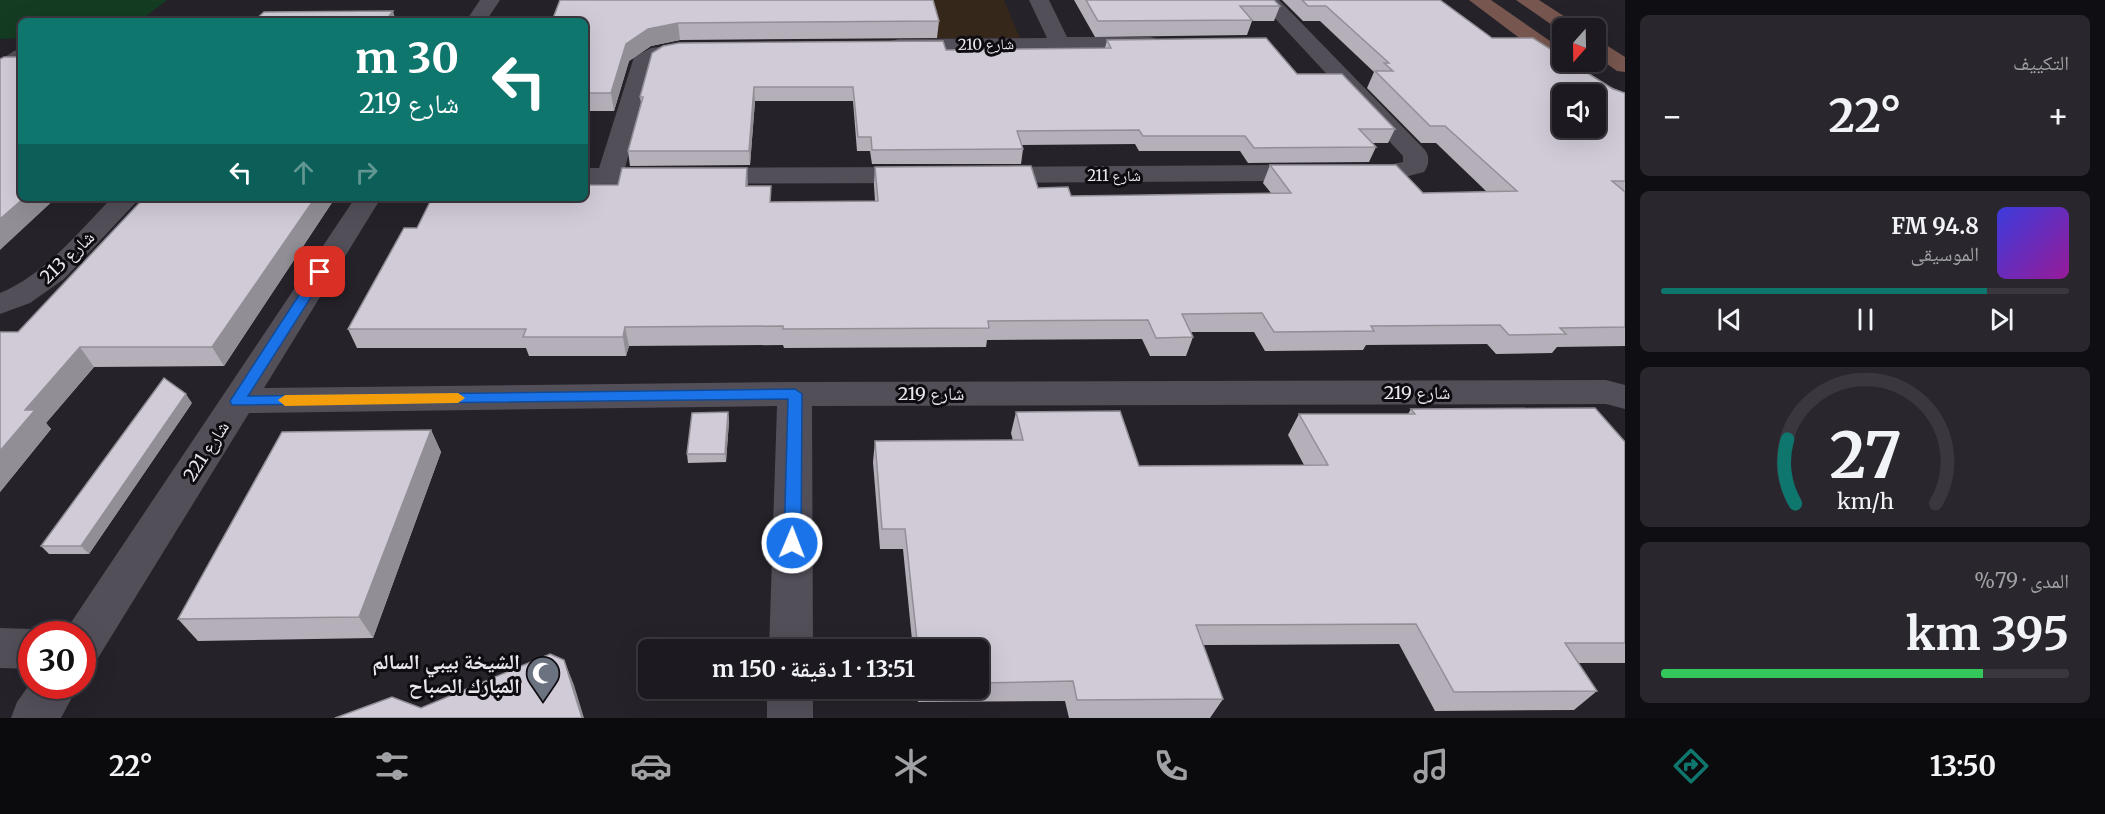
<!DOCTYPE html>
<html lang="ar">
<meta charset="utf-8">
<style>
body{margin:0;font-family:Merriweather,"Noto Naskh Arabic",serif;background:#29272d;color:#f1f3f6;direction:rtl;height:100vh;display:flex;flex-direction:column;font-size:22px;white-space:nowrap}
*{box-sizing:border-box;margin:0}
p{font-size:20px;color:#a0a1a5}
.icon{flex:none;width:33px;height:33px;fill:none;stroke:currentColor;stroke-width:2;stroke-linecap:round;stroke-linejoin:round}
.map{position:relative;flex:1;overflow:hidden;direction:ltr}
.panel{display:flex;flex-direction:column;gap:15px;padding:15px;background:#0f0e12;width:480px}
.panel>*{flex:none}
.top-card{position:absolute;left:18px;top:18px;width:570px;height:183px;border-radius:9px;box-shadow:0 6px 24px #0002,0 0 0 2px #3a383e;direction:rtl;background:#0f766e;color:#fff;overflow:hidden}
.needle{width:39px;rotate:200deg}
.controls{position:absolute;left:1552px;top:18px;display:grid;gap:12px}
.controls a{display:grid;place-items:center;width:54px;height:54px;border-radius:9px;background:#1c1a20;box-shadow:0 6px 24px #0002,0 0 0 2px #3a383e;font-size:30px}
.speed{position:absolute;left:18px;top:621px;display:flex;gap:12px;font-size:30px;font-weight:700;text-align:center}
.speed>*{display:grid;place-content:center;width:78px;height:78px;border-radius:50%;background:#1c1a20;box-shadow:0 6px 24px #0002,0 0 0 2px #3a383e;line-height:1}
.speed .limit{border:9px solid #d22;background:#fff;color:#111}
.pin{position:absolute;display:grid;place-items:center;width:51px;height:51px;color:#fff;margin:-26px;border-radius:12px;box-shadow:0 3px 9px #0006}
.me{position:absolute;width:66px;margin:-33px;rotate:1deg;stroke-linejoin:round;filter:drop-shadow(0 0 4px #0008)}
.turn{display:flex;align-items:center;gap:21px;height:126px;padding:0 30px;font-size:27px}
.turn .icon{width:78px;height:78px;stroke-width:2.5}
.turn b{display:block;font-size:42px;line-height:51px}
.lanes{display:flex;align-items:center;height:57px;padding:0 30px;background:#0003;justify-content:center;gap:30px;direction:ltr}
.lanes .off{opacity:.35}
.big{font-size:45px;font-weight:700;line-height:1.1}
.panel .tile{flex:1;display:flex;flex-direction:column;justify-content:center;gap:9px;min-width:0;padding:0 21px;border-radius:9px;background:#29272d}
.panel .dial{align-items:center;gap:0}
.dial svg{height:156px;overflow:visible;fill:none;stroke:#3a383e;stroke-width:7;stroke-linecap:round;text-anchor:middle}
.dial text{fill:#f1f3f6;stroke:none}
.song{display:flex;align-items:center;gap:18px}
.cover{width:72px;height:72px;border-radius:9px;background:linear-gradient(135deg,hsl(240 70% 55%),hsl(300 70% 35%))}
.played{height:6px;border-radius:3px;background:linear-gradient(90deg,#0f766e 80%,#3a383e 80%)}
.keys{display:flex;justify-content:space-around;direction:ltr}
.heat{display:flex;justify-content:space-between;align-items:center;font-size:33px;direction:ltr}
.charge{height:9px;border-radius:4px;background:linear-gradient(90deg,#34c759 79%,#3a383e 0)}
.trip{position:absolute;left:638px;top:639px;width:351px;height:60px;border-radius:9px;background:#1c1a20;box-shadow:0 6px 24px #0002,0 0 0 2px #3a383e;font-weight:700;line-height:60px;text-align:center;direction:rtl}
.menu{display:flex;height:96px;justify-content:space-around;align-items:center;background:#0b0a0d;color:#a0a1a5}
.menu .icon{width:42px;height:42px}
.menu .on{color:#0f766e}
.menu b{font-size:27px;color:#f1f3f6}
main{display:flex;flex:1;min-height:0}
.map>svg:first-child{display:block}
</style>
<main>
<section class="panel">
<div class="tile"><p>التكييف</p>
<div class="heat"><a>−</a><b class="big">22°</b><a>+</a></div>
</div>
<div class="tile">
<div class="song"><i class="cover"></i><div><b>94.8 FM</b><p>الموسيقى</p></div></div>
<div class="played"></div>
<div class="keys"><svg class="icon" aria-label="previous" viewBox="0 0 24 24"><path d="M18 5L8 12l10 7zM5 5v14"/></svg><svg class="icon" aria-label="pause" viewBox="0 0 24 24"><path d="M8 5v14M16 5v14"/></svg><svg class="icon" aria-label="next" viewBox="0 0 24 24"><path d="M6 5l10 7-10 7zM19 5v14"/></svg></div>
</div>
<div class="tile dial"><svg viewBox="0 0 100 80">
<path d="M14 69A42 42 0 1 1 86 69"/>
<path d="M14 69A42 42 0 0 1 10 36" stroke="#0f766e"/>
<text x="50" y="56" font-size="32" font-weight="700">27</text>
<text x="50" y="72" font-size="11">km/h</text>
</svg></div>
<div class="tile"><p>المدى · 79%</p><b class="big">395 km</b><div class="charge"></div></div>
</section>
<div class="map">
<svg width="1625" height="718" viewBox="0 0 1625 718">
<rect width="100%" height="100%" fill="#26222a"/>
<path fill="#35281a" d="M 707,0 L 1004,0 L 1020,38 L 700,39 Z"/>
<path fill="#133c22" d="M 0,0 L 167,0 L 140,21 L 21,21 L 21,38 L 0,39 Z"/>
<g fill="none" stroke-linecap="round" stroke-linejoin="round">
<path fill="#534f59" fill-rule="evenodd" d="M 480,0 L 500,0 L 486,21 L 466,21 Z
M 1029,0 L 1049,0 L 1067,37 L 1150,37 L 1157,39 L 1160,43 L 1157,47 L 1150,49 L 898,51 L 891,49 L 888,45 L 891,41 L 898,39 L 1047,38 Z
M 1258,0 L 1279,0 L 1425,150 C 1430,157 1429,165 1424,172 L 1393,180 L 990,183 L 981,180 L 977,175 L 981,170 L 990,167 L 1393,164 L 1403,162 L 1403,156 Z
M 694,42 L 701,44 L 704,48 L 701,52 L 664,58 L 652,65 L 625,168 L 918,167 L 927,170 L 931,175 L 927,180 L 918,183 L 585,184 L 585,168 L 599,168 L 634,57 L 651,48 Z
M 21,49 L 21,65 L 8,75 L 0,77 L 0,60 L 14,51 Z
M 112,198 L 140,198 L 64,279 L 30,303 L 0,314 L 0,293 C 46,274 78,232 112,198 Z
M 355,198 L 381,198 L 264,388 L 795,382 L 1606,380 L 1625,385 L 1625,409 L 1606,404 L 812,406 L 813,650 L 769,650 L 777,406 L 249,413 L 98,658 L 82,664 L 82,634 L 64,634 L 66,630 Z
M 0,628 L 32,629 L 47,634 L 32,634 L 32,669 L 0,668 Z
M 32,681 L 32,686 L 78,686 L 61,718 L 11,718 L 17,702 Z
M 767,688 L 813,688 L 813,718 L 767,718 Z"/>
<path fill="#76564e" fill-rule="evenodd" d="M 1469,0 L 1491,0 L 1563,50 L 1563,62 L 1573,62 L 1563,66 L 1555,65 Z
M 1516,0 L 1539,0 L 1576,24 L 1579,28 L 1563,28 L 1562,32 Z
M 1596,41 L 1603,43 L 1625,57 L 1625,72 L 1617,71 L 1596,56 Z"/>
</g>
<path fill="#b4afb9" d="M 1074,0 L 1274,0 L 1280,6 L 1274,21 L 1252,21 L 1247,35 L 1095,37 Z
M 1282,0 L 1440,0 L 1492,38 L 1625,93 L 1625,346 L 1557,347 L 1552,353 L 1496,354 L 1487,344 L 1366,345 L 1363,350 L 1265,351 L 1254,332 L 1191,332 L 1193,337 L 1186,356 L 1150,356 L 1142,339 L 987,340 L 986,347 L 784,348 L 783,345 L 629,346 L 626,356 L 529,356 L 526,348 L 357,348 L 348,329 L 417,228 L 748,186 L 771,202 L 875,201 L 874,185 L 875,167 L 1038,188 L 1071,196 L 1271,193 L 1263,183 L 1270,165 L 1423,193 L 1487,192 L 1436,143 L 1421,143 L 1367,88 L 1374,72 L 1320,21 L 1303,21 Z
M 585,21 L 939,21 L 937,38 L 680,40 L 651,46 L 629,61 L 614,111 L 585,111 Z
M 1107,40 L 1297,74 L 1395,129 L 1388,143 L 1372,143 L 1376,147 L 1369,162 L 1248,163 L 1240,151 L 1139,151 L 1135,144 L 1022,145 L 1023,149 L 1021,164 L 872,164 L 870,151 L 857,151 L 853,101 L 755,101 L 750,165 L 630,166 L 628,151 L 641,103 L 640,97 L 946,50 L 1105,48 Z
M 144,198 L 335,198 L 224,366 L 94,367 L 46,423 L 51,429 L 0,492 L 0,332 L 18,332 Z
M 192,403 L 89,554 L 49,554 L 41,546 Z
M 1411,409 L 1625,442 L 1625,663 L 1578,663 L 1597,691 L 1574,710 L 1435,711 L 1399,644 L 1203,645 L 1223,699 L 1210,718 L 1069,718 L 1065,701 L 918,702 L 917,688 L 978,688 L 978,650 L 913,650 L 903,549 L 880,549 L 873,462 L 875,441 L 1013,441 L 1011,433 L 1016,412 L 1139,466 L 1304,465 L 1288,435 L 1299,414 L 1408,414 Z
M 728,412 L 729,421 L 726,462 L 688,463 L 687,454 Z
M 431,430 L 441,452 L 373,638 L 198,641 L 178,619 Z"/>
<path fill="#928e96" d="M 393,11 L 396,21 L 385,21 Z
M 678,23 L 680,40 L 651,46 L 629,61 L 614,111 L 611,93 L 626,44 L 648,29 Z
M 754,87 L 755,101 L 750,165 L 749,151 Z
M 747,168 L 748,185 L 746,186 Z
M 24,198 L 56,198 L 0,250 L 0,219 Z
M 315,198 L 335,198 L 224,366 L 212,347 Z
M 625,327 L 629,346 L 626,356 L 623,337 Z
M 80,347 L 94,367 L 46,423 L 51,429 L 0,492 L 0,451 L 25,410 Z
M 186,394 L 192,403 L 89,554 L 81,546 Z
M 728,412 L 729,421 L 726,462 L 725,454 Z
M 431,430 L 441,452 L 373,638 L 359,617 Z
M 564,660 L 574,685 L 584,718 L 582,718 Z"/>
<path fill="#d1cbd7" stroke="#928e96" stroke-width="1.5" fill-rule="evenodd" d="M 560,0 L 933,0 L 939,21 L 678,23 L 648,29 L 626,44 L 611,93 L 585,93 L 585,21 L 552,21 Z
M 1086,0 L 1274,0 L 1280,6 L 1240,6 L 1252,20 L 1098,21 Z
M 1302,0 L 1440,0 L 1492,38 L 1533,38 L 1563,57 L 1563,62 L 1570,62 L 1613,89 L 1625,93 L 1625,181 L 1612,181 L 1625,192 L 1625,327 L 1560,328 L 1566,334 L 1509,335 L 1500,325 L 1371,326 L 1374,331 L 1274,332 L 1262,313 L 1182,314 L 1193,337 L 1156,338 L 1148,320 L 988,321 L 989,328 L 783,329 L 783,326 L 625,327 L 623,337 L 523,337 L 526,329 L 348,329 L 404,228 L 417,228 L 432,198 L 585,198 L 585,185 L 618,185 L 622,168 L 747,168 L 746,186 L 771,186 L 770,202 L 878,201 L 875,167 L 1031,166 L 1038,188 L 1068,187 L 1071,196 L 1291,193 L 1270,165 L 1396,165 L 1423,193 L 1517,191 L 1445,126 L 1430,126 L 1375,71 L 1393,71 L 1384,63 L 1389,63 L 1326,6 L 1308,6 ZM 1563,94 L 1596,94 L 1596,128 L 1563,128 Z
M 393,11 L 385,21 L 254,21 L 264,12 Z
M 1266,38 L 1297,74 L 1342,74 L 1395,129 L 1359,129 L 1376,147 L 1254,148 L 1245,136 L 1143,136 L 1139,130 L 1017,131 L 1023,149 L 872,150 L 871,137 L 858,137 L 853,87 L 754,87 L 749,151 L 628,151 L 643,97 L 640,97 L 652,53 L 663,46 L 679,43 L 943,41 L 946,50 L 1018,49 L 1111,48 L 1107,40 Z
M 4,57 L 21,57 L 21,198 L 24,198 L 0,219 L 0,59 Z
M 144,198 L 315,198 L 212,347 L 80,347 L 25,410 L 35,410 L 0,451 L 0,332 L 18,332 Z
M 164,378 L 186,394 L 81,546 L 41,546 Z
M 1595,408 L 1625,442 L 1625,643 L 1565,643 L 1597,691 L 1454,692 L 1416,624 L 1196,625 L 1223,699 L 1077,700 L 1073,681 L 978,683 L 978,650 L 918,650 L 905,529 L 882,529 L 875,441 L 1023,440 L 1016,412 L 1120,411 L 1139,466 L 1328,465 L 1299,414 L 1415,414 L 1411,409 Z
M 728,412 L 725,454 L 687,454 L 692,413 Z
M 431,430 L 359,617 L 178,619 L 282,432 Z
M 550,654 L 564,660 L 582,718 L 335,718 L 392,697 L 421,708 Z"/>
<path fill="#1a73e8" stroke="#114b97" stroke-width="1.5" d="M 320,268 L 327,272 L 248,396 L 795,389 L 802,394 L 801,543 L 798,548 L 792,550 L 787,548 L 784,543 L 788,399 L 232,405 L 230,401 L 232,398 L 316,269 Z"/>
<path fill="#f59e0b" d="M 458,393 L 465,398 L 458,403 L 285,406 L 278,400 L 285,395 Z"/>
<defs>
<symbol id="mosque-pin" viewBox="-11 -11 22 30"><path d="M0 17L-7.5 6A9.5 9.5 0 1 1 7.5 6Z" fill="#6b7280" stroke="#0e0c10"/><path d="M3.5-4.9A6 6 0 1 0 3.5 4.9A5 5 0 1 1 3.5-4.9Z" fill="#fff"/></symbol>
</defs>
<g fill-rule="evenodd">
<use href="#mosque-pin" x="524" y="654" width="38" height="52"/>
</g>
<g text-anchor="middle" dominant-baseline="central" stroke-width="6" stroke-linejoin="round" paint-order="stroke">
<g font-size="15" fill="#eae8ee" stroke="#0e0c10">
<text transform="translate(986 44) rotate(-1)">شارع 210</text>
<text x="1114" y="175">شارع 211</text>
</g>
<g font-size="18" fill="#eae8ee" stroke="#0e0c10">
<text transform="translate(67 257) rotate(-44)">شارع 213</text>
<text x="1417" y="392">شارع 219</text>
<text x="931" y="393">شارع 219</text>
<text transform="translate(206 451) rotate(-57)">شارع 221</text>
</g>
<g font-size="21" font-weight="bold" fill="#eae8ee" stroke="#0e0c10" text-anchor="end">
<text x="520" y="661">الشيخة بيبي السالم<tspan x="520" dy="24">المبارك الصباح</tspan></text>
</g>
</g>
</svg>
<div class="controls">
<a><svg class="needle" viewBox="-14 -14 28 28"><path d="M0-13l5 13h-10z" fill="#e53935"/><path d="M0 13l5-13h-10z" fill="#a0a1a5"/></svg></a>
<a><svg class="icon" aria-label="sound" viewBox="0 0 24 24"><path d="M4 9h4l5-4v14l-5-4H4zM17 9q2 3 0 6"/></svg></a>
</div>
<div class="speed"><div class="limit">30</div></div>
<div class="pin" style="left:320px;top:272px;background:#d93025"><svg class="icon" aria-label="arrive" viewBox="0 0 24 24"><path d="M6 21V4h12l-3 4 3 4H6"/></svg></div>
<svg class="me" style="left:792px;top:543px" viewBox="-20 -20 40 40"><circle r="17" fill="#1a73e8" stroke="#fff" stroke-width="3"/><path d="M0-11L8 9 0 5-8 9z" fill="#fff"/></svg>
<div class="trip">13:51 · 1 دقيقة · 150 m</div>
<div class="top-card">
<div class="turn"><svg class="icon" aria-label="left" viewBox="0 0 24 24"><path d="M17 20v-9H6M10 6l-5 5 5 5"/></svg><div><b>30 m</b>شارع 219</div></div>
<div class="lanes"><svg class="icon" aria-label="left" viewBox="0 0 24 24"><path d="M17 20v-9H6M10 6l-5 5 5 5"/></svg><svg class="icon off" aria-label="ahead" viewBox="0 0 24 24"><path d="M12 20V5M6 11l6-6 6 6"/></svg><svg class="icon off" aria-label="right" viewBox="0 0 24 24"><path d="M7 20v-9h11M14 6l5 5-5 5"/></svg></div>
</div>
</div>
</main>
<nav class="menu">
<b>13:50</b>
<svg class="icon on" aria-label="directions" viewBox="0 0 24 24"><path d="M12 3l9 9-9 9-9-9zM9 14v-3h6M13 9l2 2-2 2"/></svg>
<svg class="icon" aria-label="music" viewBox="0 0 24 24"><path d="M9 18V5l10-2v13"/><circle cx="6" cy="18" r="3"/><circle cx="16" cy="16" r="3"/></svg>
<svg class="icon" aria-label="phone" viewBox="0 0 24 24"><path d="M5 4h4l2 5-3 2q2 4 5 5l2-3 5 2v4C11 20 4 13 5 4z"/></svg>
<svg class="icon" aria-label="climate" viewBox="0 0 24 24"><path d="M12 3v18M4 7l16 10M4 17L20 7"/></svg>
<svg class="icon" aria-label="car" viewBox="0 0 24 24"><path d="M5 17H2v-5l4-1 3-4h7l3 4 3 1v5h-3M9 17h6M6 11h13"/><circle cx="7" cy="17" r="2"/><circle cx="17" cy="17" r="2"/></svg>
<svg class="icon" aria-label="filters" viewBox="0 0 24 24"><path d="M4 7h16M4 17h16"/><circle cx="9" cy="7" r="2"/><circle cx="15" cy="17" r="2"/></svg>
<b>22°</b>
</nav>
